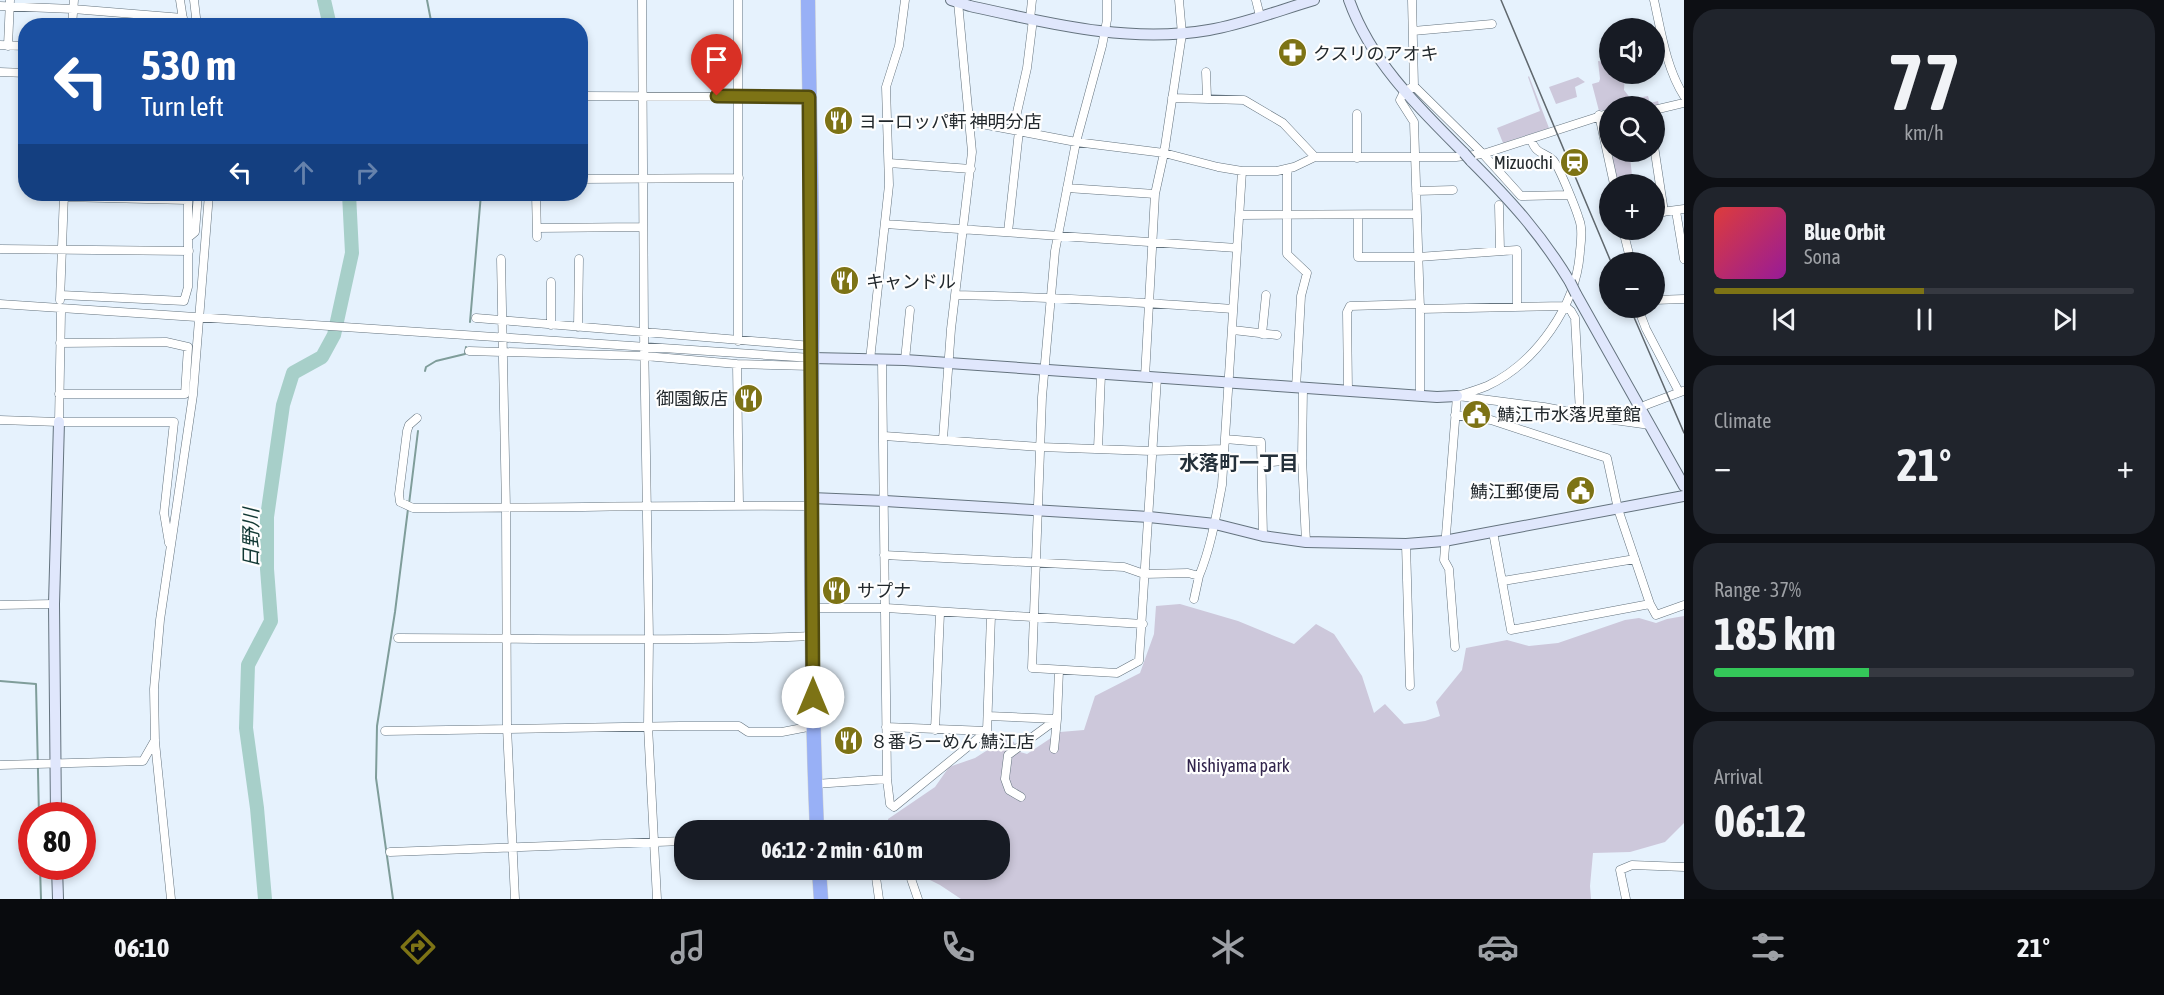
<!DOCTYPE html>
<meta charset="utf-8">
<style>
body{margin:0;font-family:"Asap Condensed","Noto Sans JP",sans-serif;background:#20242c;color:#f1f3f6;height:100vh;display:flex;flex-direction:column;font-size:22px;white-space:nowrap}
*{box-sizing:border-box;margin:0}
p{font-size:20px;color:#9ea1a6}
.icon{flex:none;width:33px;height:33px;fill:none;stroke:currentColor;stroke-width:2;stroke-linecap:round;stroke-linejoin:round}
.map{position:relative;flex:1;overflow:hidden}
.panel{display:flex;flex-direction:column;gap:9px;padding:9px;background:#0d0f14;width:480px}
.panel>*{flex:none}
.banner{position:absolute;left:18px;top:18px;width:570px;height:183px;border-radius:24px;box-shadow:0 3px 9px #0003;background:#1a4fa0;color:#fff;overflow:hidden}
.tools{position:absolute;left:1599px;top:18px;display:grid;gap:12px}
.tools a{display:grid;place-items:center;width:66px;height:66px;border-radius:50%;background:#171b24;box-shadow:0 3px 9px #0003;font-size:30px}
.speed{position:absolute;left:18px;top:802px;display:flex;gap:12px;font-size:30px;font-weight:700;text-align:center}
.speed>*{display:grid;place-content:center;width:78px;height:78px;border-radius:50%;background:#171b24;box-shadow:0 3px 9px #0003;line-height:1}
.speed .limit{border:9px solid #d22;background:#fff;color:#111}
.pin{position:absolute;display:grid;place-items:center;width:51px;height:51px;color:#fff;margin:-62px -26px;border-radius:50% 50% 50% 0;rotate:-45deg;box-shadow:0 0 6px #0007}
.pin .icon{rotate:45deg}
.me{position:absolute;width:66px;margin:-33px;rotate:0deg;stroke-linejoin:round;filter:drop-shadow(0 0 4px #0008)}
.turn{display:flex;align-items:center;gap:21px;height:126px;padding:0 24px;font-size:27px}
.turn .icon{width:78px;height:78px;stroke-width:2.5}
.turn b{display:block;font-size:42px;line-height:51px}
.lanes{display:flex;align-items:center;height:57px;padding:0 24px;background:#0003;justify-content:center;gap:30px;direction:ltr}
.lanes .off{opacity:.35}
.big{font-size:45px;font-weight:700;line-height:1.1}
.panel .card{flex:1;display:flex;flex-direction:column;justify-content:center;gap:9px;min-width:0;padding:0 21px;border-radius:24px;background:#20242c}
.panel .dial{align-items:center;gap:0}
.dial b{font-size:78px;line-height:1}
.song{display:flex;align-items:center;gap:18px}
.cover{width:72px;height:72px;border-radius:9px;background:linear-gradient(135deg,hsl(0 70% 55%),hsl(300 70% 35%))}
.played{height:6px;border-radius:3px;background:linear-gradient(90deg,#7d7315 50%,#363941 50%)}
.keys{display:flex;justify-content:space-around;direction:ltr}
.heat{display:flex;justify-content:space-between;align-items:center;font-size:33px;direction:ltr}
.charge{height:9px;border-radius:4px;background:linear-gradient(90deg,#34c759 37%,#363941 0)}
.trip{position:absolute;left:674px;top:820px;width:336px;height:60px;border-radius:24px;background:#171b24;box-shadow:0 3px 9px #0003;font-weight:700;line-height:60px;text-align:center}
.tabs{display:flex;height:96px;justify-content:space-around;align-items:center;background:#090b0e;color:#9ea1a6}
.tabs .icon{width:42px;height:42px}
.tabs .on{color:#7d7315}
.tabs b{font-size:27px;color:#f1f3f6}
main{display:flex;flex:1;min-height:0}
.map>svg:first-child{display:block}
</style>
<main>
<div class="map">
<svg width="1684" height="899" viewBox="0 0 1684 899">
<rect width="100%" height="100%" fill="#e6f2fd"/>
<path fill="#cdc8db" d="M 1608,32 L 1609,32 L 1610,74 L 1625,74 L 1624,90 L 1631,99 L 1648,96 L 1650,103 L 1658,101 L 1659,105 L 1651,106 L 1612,105 L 1609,106 L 1609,109 L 1599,111 L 1592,84 L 1599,82 L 1600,79 L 1598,61 L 1605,62 C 1609,49 1601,46 1608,32 Z
M 1529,76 L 1549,128 L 1503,143 L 1497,128 L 1540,111 L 1528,77 Z
M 1578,77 L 1585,82 L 1575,87 L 1577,97 L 1556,104 L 1549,87 Z
M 1626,152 L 1634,152 L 1635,154 L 1630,156 L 1632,176 C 1627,181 1624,181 1616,179 L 1612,157 Z
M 1180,604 L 1238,621 L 1294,644 L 1316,624 L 1334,634 L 1362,676 L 1374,713 L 1385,704 L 1404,724 L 1425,721 L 1440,716 L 1436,702 L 1462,670 L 1466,648 L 1507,640 L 1529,646 L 1558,643 L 1625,620 L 1639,618 L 1656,623 L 1667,619 L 1684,616 L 1684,823 L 1665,842 L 1630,852 L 1593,853 L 1590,886 L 1591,899 L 961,899 L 940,885 L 916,873 L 914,870 L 999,870 L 999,831 L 889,831 L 888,819 L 935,787 L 949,767 L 975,758 L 1005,739 L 1014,742 L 1020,752 L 1027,754 L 1060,732 L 1084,730 L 1095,696 L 1140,673 L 1154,634 L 1156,606 Z"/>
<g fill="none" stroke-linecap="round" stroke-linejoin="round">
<path stroke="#7f9d9a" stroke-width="2" d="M 427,0 L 432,26
M 470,322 L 481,194
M 425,371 L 426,367 L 436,361 L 465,354 L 466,347
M 409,504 L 418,431
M 0,681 L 36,684 L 39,816
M 40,867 L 41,899
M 393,899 L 376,778 L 377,726 L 395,612 L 408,509"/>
<path stroke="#a7cfc9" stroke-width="14" d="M 324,0 L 330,26
M 265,899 L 257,808 L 246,728 L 248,665 L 271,621 L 267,569 L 267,517 L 283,405 L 293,373 L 322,357 L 334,335 L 352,253 L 349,194"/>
<defs>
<path id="street" d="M 180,0 L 184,26
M 194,0 L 197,26
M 642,0 L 644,333 L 649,639 L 648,726 L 657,899
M 1107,0 L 1107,20 L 1102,46 L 1076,142 L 1055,251 L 1042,397 L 1032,668 L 1117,673 L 1139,661 L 1157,378
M 1256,0 L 1260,16
M 1412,0 L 1414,86 L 1483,154 L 1610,113
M 1654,0 C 1661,31 1666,68 1684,96
M 0,6 L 73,9 L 183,18
M 1030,19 L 1032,0
M 72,26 L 74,0
M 1413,31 L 1492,24
M 0,45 L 26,46
M 8,46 L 10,0
M 0,72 L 26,73
M 1206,72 L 1207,98
M 1414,86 L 1404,92 L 1400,100 L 1414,122 L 1420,309 L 1420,395
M 580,96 L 809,97
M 1172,98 L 1244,100 L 1283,123 L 1315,157
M 1654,110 L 1684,103
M 1357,114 L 1357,158
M 1599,115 L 1614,184
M 971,122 L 1076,142 L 1164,153 L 1218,167 L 1242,171 L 1277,171 L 1294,167 L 1315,157 L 1456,157 L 1483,154 L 1521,196 L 1568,195
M 1013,130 L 1027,68 L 1033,19
M 1654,146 L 1664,212
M 889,163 L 971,169
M 1287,169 L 1287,254 L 1307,273 L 1301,296 L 1296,388
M 580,179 L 739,178
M 1067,188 L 1155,194
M 1416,191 L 1453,190
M 536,194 L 537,237
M 64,197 L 188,200
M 1499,205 L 1500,251
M 1676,211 L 1684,259
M 1654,213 L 1684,209
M 1240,215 L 1417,214
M 1358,215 L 1358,257 L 1418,257 L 1517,250 L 1517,306
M 885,224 L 1237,248
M 537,228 L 643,227
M 1623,230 L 1631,262
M 1008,232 L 1019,131
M 189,237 L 195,232 L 198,194
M 0,249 L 189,251
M 501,259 L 506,509 L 507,727 L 515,899
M 61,295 L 184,301 L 188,287 L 188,194
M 955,295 C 1048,297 1141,302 1233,309
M 60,300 L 64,194
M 1654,300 L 1684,299
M 0,304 L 812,358
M 1638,308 L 1646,329 L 1679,392
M 1420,309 L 1565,306 L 1571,311 L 1575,318 L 1580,413
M 476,318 L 812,346
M 551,325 L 551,282
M 578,327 L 579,259
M 1233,330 L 1277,335
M 1262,334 L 1266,295
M 738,341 L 738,0
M 469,351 L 645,356 L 737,364 L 811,366
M 870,360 L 889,185 L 886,87 L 899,46 L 905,0
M 905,360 L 910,310
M 737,364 L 739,506
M 1145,377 L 1155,194 L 1164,153 L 1182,34 L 1179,0
M 1303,388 L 1302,459 L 1306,542
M 1348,391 L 1347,312 L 1350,306 L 1420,304
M 59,394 L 185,394 L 188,347 L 166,342 L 60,343
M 1457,396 C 1467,393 1477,390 1487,386 C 1536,363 1577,305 1580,251 C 1581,241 1583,229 1579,219 C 1576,209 1559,166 1553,160 C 1543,151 1536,155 1531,139
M 1458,396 L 1544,407 L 1607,419 L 1650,425
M 1646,405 L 1683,391
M 1455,415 L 1491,420 L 1607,458 L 1618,509 L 1650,604 L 1656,615 L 1684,605
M 417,418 L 409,425 L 407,431 L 399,494 L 400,502 L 413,508 C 546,508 678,505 811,506
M 1608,419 L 1633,410
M 0,420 L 59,422 L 174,422 L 164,513 L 169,543
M 59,422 L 61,312
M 884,436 L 1040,447 L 1151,451 L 1224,449
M 943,439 L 951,329 L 972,152 L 958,2
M 1225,439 L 1261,442 L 1263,536
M 1098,449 L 1101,374
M 1262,463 L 1302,459
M 1493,532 L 1511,630 L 1650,604
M 1406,544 L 1410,686
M 884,555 L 1124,567 L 1144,574 L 1188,573 L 1199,576 C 1211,547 1216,516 1222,485 L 1242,171
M 1503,581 L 1635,559
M 1194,599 L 1199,576
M 0,605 L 54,604
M 811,608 L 886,608 L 1143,624
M 398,638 C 536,638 674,642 813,636
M 1455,647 L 1449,569 L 1444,560 L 1457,396
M 988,716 L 1057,719 L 1059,670
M 886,727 L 987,731 L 991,615
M 935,730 L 940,613
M 385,731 L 680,726 L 739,726 L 748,732 L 782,732 L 813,726
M 0,765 L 143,761 L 155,740
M 887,779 L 890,804 L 894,807 L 987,731
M 815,784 L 887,779 L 882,360
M 1021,797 L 1009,790 L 1005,779 L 1008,755 L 1057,719 L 1054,749
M 390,852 L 684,841
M 875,870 L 879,899
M 908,870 L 918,899
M 171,899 L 155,742 L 154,689 L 160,620 L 193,395 L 209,194
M 1626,899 L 1620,870 L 1632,865 L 1684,867"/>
<path id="secondary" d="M 951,0 L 970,6 C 1048,23 1128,44 1209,30 C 1244,24 1280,10 1314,0
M 1349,0 C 1371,62 1418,107 1464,153
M 1471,161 C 1511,201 1541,234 1570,282
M 1576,294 L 1684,486
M 812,358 L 905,360 L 1437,397 L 1457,396
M 811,498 L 885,501 L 1149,517 L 1215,524 L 1263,536 L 1306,542 L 1406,544 L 1444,541 L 1684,496
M 56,816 L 54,604 L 59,422
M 57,867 L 58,899"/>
<path id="highway" d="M 808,0 C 809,115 814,230 812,345 C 811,507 810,669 817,831
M 819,870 L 821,899"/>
</defs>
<use href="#street" stroke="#64737e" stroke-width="9"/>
<use href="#secondary" stroke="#64737e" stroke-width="12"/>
<use href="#highway" stroke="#ced0d1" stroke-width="15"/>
<use href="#street" stroke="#fff" stroke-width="8"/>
<use href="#secondary" stroke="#e0e7fc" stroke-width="10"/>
<use href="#highway" stroke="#98b0f6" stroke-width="14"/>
<path stroke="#60686e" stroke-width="1.5" d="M 1501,0 L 1611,262
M 1630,308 L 1684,433"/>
<defs>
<path id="secondary-bridge" d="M 1464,153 L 1471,161
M 1570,282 L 1576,294"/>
</defs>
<use href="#secondary-bridge" stroke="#64737e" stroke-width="12" stroke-linecap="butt"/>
<use href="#secondary-bridge" stroke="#e0e7fc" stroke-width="10"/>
</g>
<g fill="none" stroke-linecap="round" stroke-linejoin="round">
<defs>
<path id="route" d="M 717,96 L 809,97 C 811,297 813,497 813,697"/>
</defs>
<use href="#route" stroke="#514b0e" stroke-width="15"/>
<use href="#route" stroke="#7d7315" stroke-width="10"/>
</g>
<defs>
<symbol id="pharmacy-disc" viewBox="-11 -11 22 22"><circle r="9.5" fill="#7d7315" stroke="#fefefe"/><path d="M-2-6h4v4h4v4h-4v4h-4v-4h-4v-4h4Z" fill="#fff"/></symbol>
<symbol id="restaurant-disc" viewBox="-11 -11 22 22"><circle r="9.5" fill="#7d7315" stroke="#fefefe"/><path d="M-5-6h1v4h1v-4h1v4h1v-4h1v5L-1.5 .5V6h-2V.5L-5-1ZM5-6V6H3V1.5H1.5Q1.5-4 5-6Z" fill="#fff"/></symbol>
<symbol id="station-disc" viewBox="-11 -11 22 22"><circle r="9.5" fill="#7d7315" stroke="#fefefe"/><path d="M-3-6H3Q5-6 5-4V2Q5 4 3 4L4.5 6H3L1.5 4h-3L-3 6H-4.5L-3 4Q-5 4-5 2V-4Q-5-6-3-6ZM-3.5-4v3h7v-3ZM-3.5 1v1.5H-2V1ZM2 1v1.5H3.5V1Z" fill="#fff"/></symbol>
<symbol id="civic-disc" viewBox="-11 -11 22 22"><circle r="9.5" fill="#7d7315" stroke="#fefefe"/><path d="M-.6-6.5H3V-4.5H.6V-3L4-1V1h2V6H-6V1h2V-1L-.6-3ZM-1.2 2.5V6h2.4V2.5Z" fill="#fff"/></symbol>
</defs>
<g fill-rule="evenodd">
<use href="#pharmacy-disc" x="1276" y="36" width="33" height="33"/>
<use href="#restaurant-disc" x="822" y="104" width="33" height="33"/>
<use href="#station-disc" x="1558" y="146" width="33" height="33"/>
<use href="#restaurant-disc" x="828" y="264" width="33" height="33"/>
<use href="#restaurant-disc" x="732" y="382" width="33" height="33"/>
<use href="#civic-disc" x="1460" y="398" width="33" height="33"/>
<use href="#civic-disc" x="1564" y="474" width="33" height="33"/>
<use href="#restaurant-disc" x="820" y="574" width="33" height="33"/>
<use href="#restaurant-disc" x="832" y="724" width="33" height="33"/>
</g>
<g text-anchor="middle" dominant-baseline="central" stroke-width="4.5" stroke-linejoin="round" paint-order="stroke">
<g font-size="18" fill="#22282c" stroke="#fefefe" text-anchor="start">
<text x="1313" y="53">クスリのアオキ</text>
<text x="859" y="121">ヨーロッパ軒 神明分店</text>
<text x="1553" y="162" text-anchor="end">Mizuochi</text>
<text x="866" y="281">キャンドル</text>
<text x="728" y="398" text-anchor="end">御園飯店</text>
<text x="1497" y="414">鯖江市水落児童館</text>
<text x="1560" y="491" text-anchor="end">鯖江郵便局</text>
<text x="857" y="590">サプナ</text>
<text x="870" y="741">８番らーめん 鯖江店</text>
</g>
<g font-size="18" fill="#30234b" stroke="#fefefe">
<text x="1238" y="765">Nishiyama park</text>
</g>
<g font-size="20" font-weight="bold" fill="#24303a" stroke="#fefefe">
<text x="1239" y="462">水落町一丁目</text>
</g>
<g font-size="20" font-style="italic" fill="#113834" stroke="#fefefe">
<text transform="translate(250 538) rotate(-90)">日野川</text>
</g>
</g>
</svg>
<div class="tools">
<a><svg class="icon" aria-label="sound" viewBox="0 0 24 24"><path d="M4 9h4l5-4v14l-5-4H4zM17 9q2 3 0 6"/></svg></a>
<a><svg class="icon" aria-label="search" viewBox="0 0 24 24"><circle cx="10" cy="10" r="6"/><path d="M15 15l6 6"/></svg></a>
<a>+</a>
<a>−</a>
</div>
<div class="speed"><div class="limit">80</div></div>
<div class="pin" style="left:717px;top:96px;background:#d93025"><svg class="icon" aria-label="arrive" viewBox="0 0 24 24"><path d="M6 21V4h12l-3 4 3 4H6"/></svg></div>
<svg class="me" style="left:813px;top:697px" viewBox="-20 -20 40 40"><circle r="19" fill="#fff"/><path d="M0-13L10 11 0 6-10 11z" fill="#7d7315"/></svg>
<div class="trip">06:12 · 2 min · 610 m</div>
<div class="banner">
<div class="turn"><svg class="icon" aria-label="left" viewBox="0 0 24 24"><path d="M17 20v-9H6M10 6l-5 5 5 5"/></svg><div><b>530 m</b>Turn left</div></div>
<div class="lanes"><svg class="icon" aria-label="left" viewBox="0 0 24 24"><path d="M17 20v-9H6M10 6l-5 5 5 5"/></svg><svg class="icon off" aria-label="ahead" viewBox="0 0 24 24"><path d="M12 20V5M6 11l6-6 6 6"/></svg><svg class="icon off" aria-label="right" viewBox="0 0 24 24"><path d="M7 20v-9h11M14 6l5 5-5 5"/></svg></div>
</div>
</div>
<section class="panel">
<div class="card dial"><b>77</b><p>km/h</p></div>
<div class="card">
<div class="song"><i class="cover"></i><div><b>Blue Orbit</b><p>Sona</p></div></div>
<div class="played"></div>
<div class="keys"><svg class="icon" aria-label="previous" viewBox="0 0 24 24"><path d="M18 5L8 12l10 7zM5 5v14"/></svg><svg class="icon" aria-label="pause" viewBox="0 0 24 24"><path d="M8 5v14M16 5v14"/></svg><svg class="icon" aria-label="next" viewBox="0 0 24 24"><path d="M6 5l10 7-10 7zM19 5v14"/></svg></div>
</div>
<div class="card"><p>Climate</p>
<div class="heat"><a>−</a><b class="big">21°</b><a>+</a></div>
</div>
<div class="card"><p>Range · 37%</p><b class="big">185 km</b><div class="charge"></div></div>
<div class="card"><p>Arrival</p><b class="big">06:12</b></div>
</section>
</main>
<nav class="tabs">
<b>06:10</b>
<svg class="icon on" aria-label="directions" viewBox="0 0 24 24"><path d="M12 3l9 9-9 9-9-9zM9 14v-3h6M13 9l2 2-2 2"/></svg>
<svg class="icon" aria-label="music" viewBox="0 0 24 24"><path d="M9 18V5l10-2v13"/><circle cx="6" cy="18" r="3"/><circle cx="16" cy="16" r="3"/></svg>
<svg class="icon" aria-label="phone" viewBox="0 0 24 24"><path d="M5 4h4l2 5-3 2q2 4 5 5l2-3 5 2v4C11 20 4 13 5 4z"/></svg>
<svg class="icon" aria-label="climate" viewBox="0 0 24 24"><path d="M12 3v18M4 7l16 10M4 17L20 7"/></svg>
<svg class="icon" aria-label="car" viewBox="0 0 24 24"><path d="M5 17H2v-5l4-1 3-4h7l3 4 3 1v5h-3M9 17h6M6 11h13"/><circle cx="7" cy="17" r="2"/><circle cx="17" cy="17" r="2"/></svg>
<svg class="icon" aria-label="filters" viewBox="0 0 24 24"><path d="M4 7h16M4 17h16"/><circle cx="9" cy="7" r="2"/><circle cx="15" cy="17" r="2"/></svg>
<b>21°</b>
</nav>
